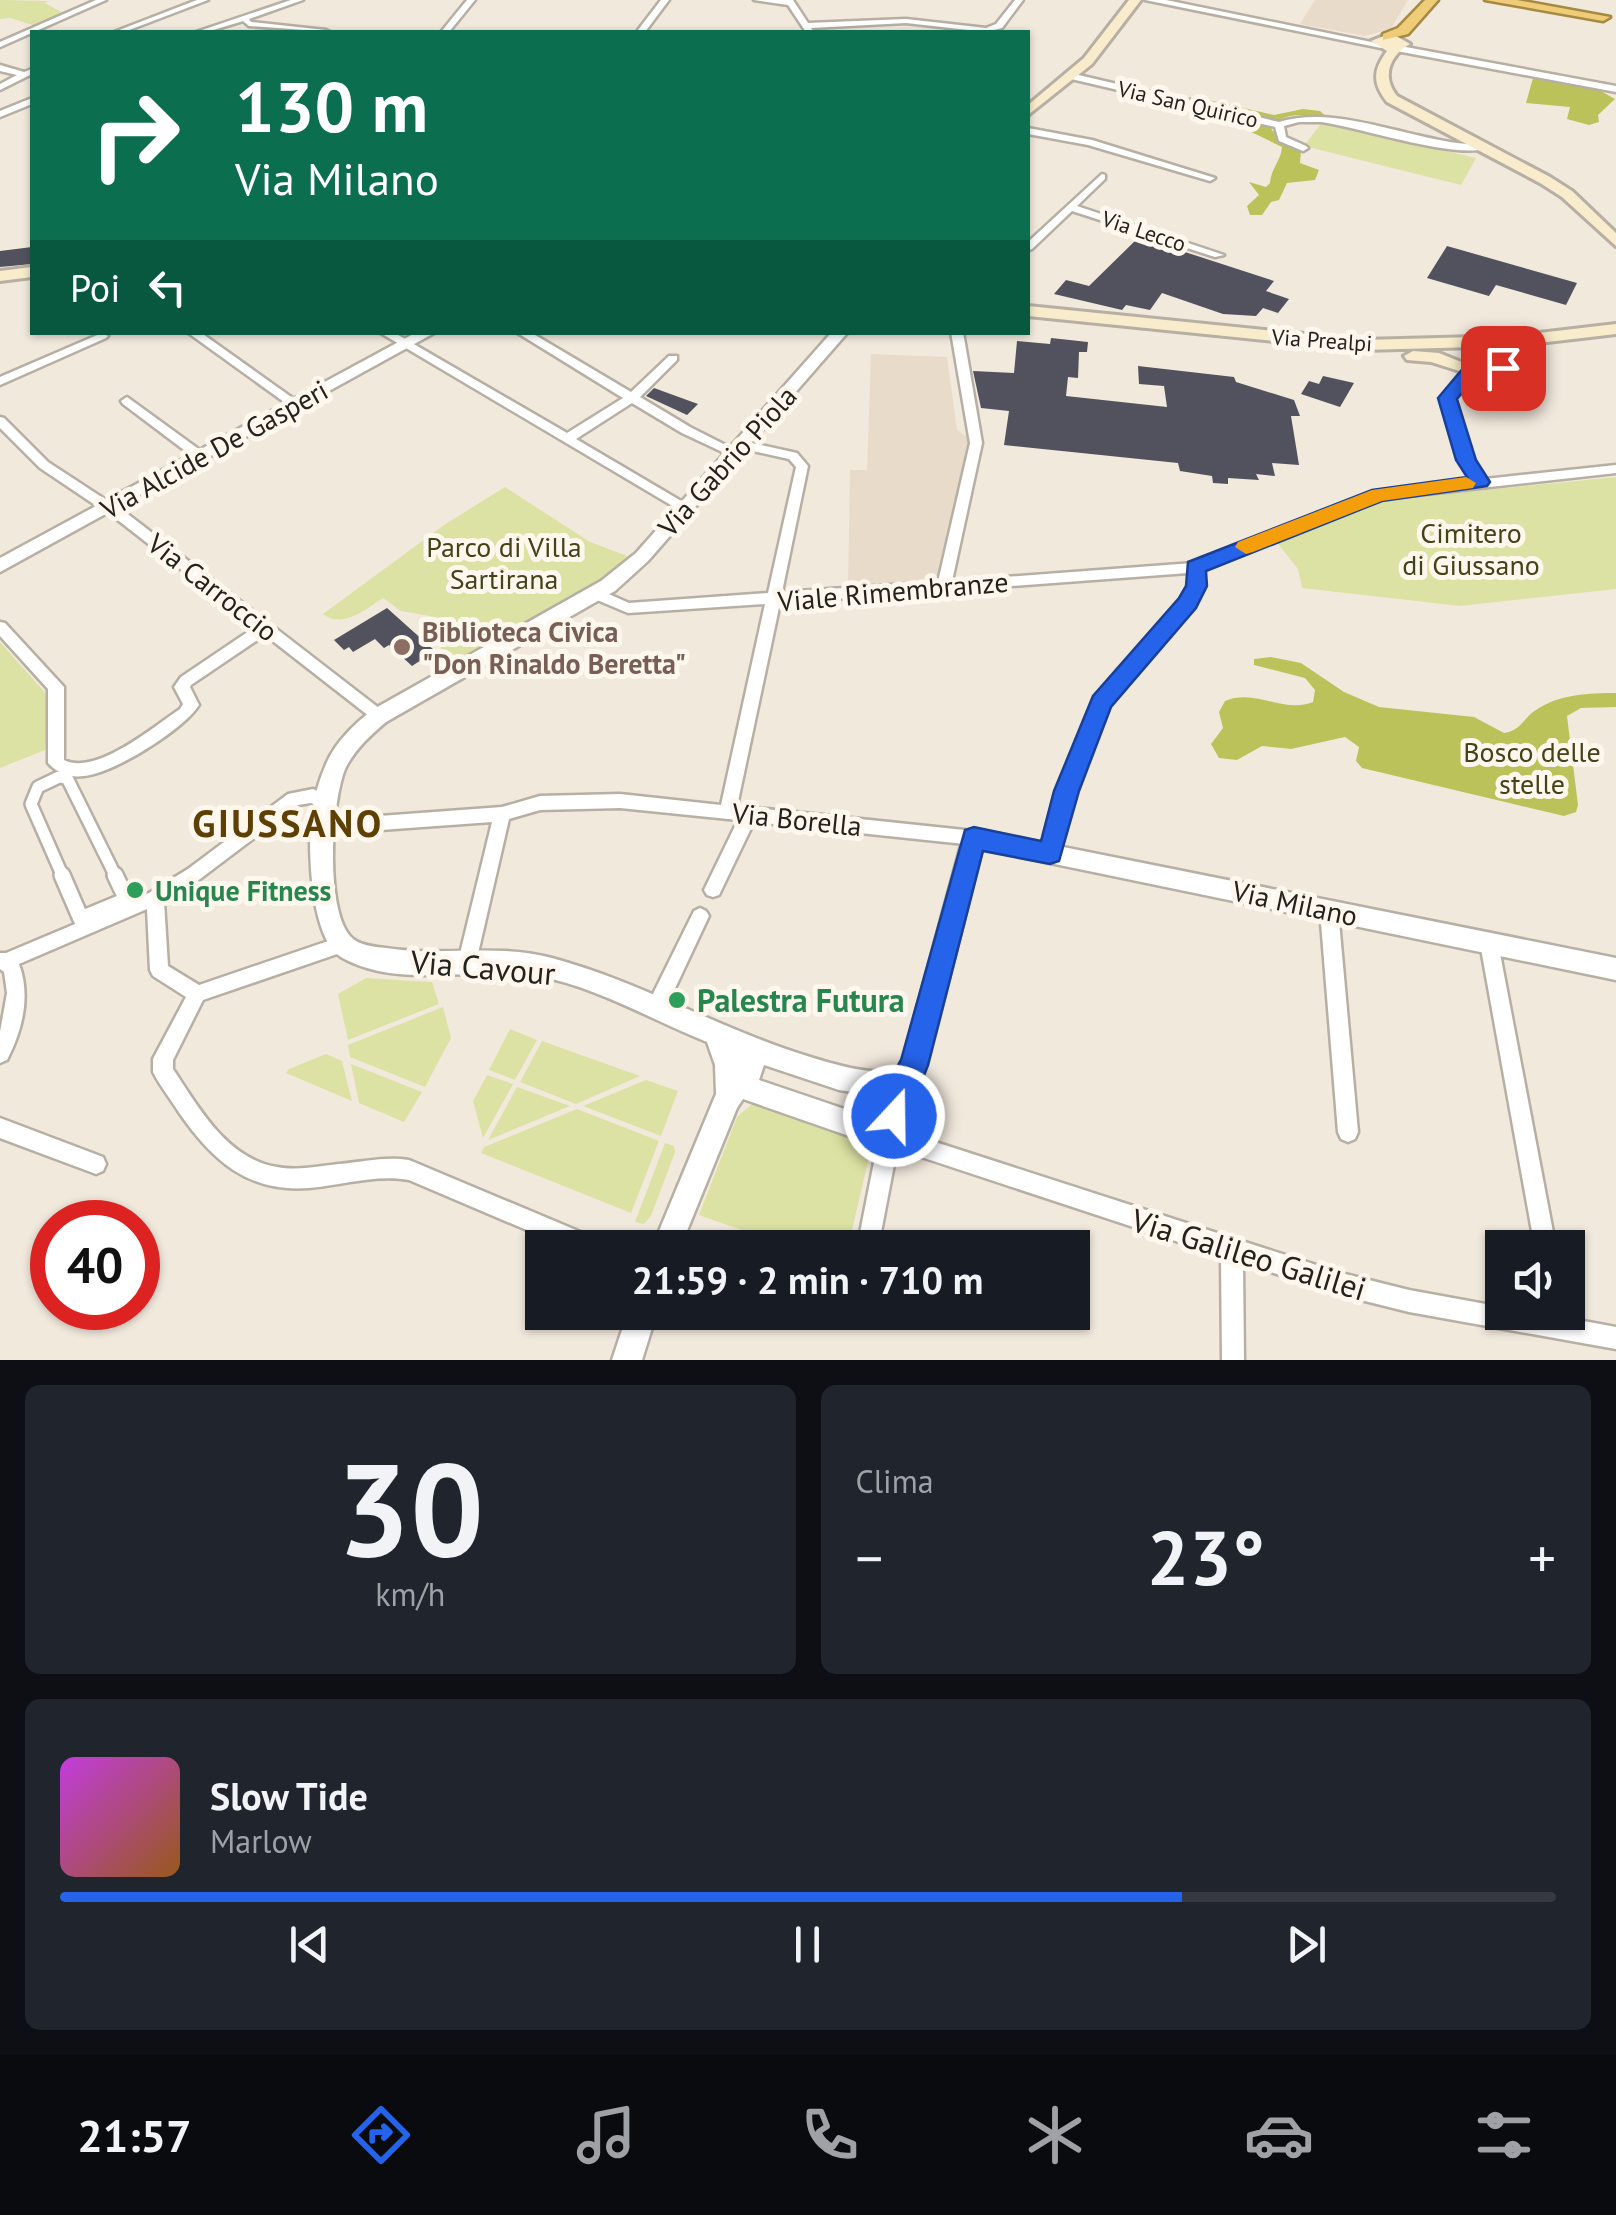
<!DOCTYPE html>
<html lang="it">
<meta charset="utf-8">
<style>
body{margin:0;font-family:"PT Sans",sans-serif;background:#20242c;color:#f1f3f6;height:100vh;display:flex;flex-direction:column;font-size:38px;white-space:nowrap}
*{box-sizing:border-box;margin:0}
p{font-size:32px;color:#9ea1a6}
.icon{flex:none;width:55px;height:55px;fill:none;stroke:currentColor;stroke-width:2;stroke-linecap:round;stroke-linejoin:round}
.map{position:relative;height:1360px;overflow:hidden}
.drawer{display:flex;flex-direction:column;gap:25px;padding:25px;background:#0d0f14;flex:1}
.drawer>*{flex:none}
.hud{position:absolute;left:30px;top:30px;width:1000px;height:305px;border-radius:0px;box-shadow:0 2px 8px #0004;background:#0b6e4f;color:#fff;overflow:hidden}
.tools{position:absolute;left:1485px;top:1230px;display:grid;gap:20px}
.tools a{display:grid;place-items:center;width:100px;height:100px;border-radius:0px;background:#171b24;box-shadow:0 2px 8px #0004;font-size:50px}
.speed{position:absolute;left:30px;top:1200px;display:flex;gap:20px;font-size:50px;font-weight:700;text-align:center}
.speed>*{display:grid;place-content:center;width:130px;height:130px;border-radius:50%;background:#171b24;box-shadow:0 2px 8px #0004;line-height:1}
.speed .limit{border:15px solid #d22;background:#fff;color:#111}
.pin{position:absolute;display:grid;place-items:center;width:85px;height:85px;color:#fff;margin:-42px;border-radius:20px;box-shadow:0 5px 15px #0006}
.me{position:absolute;width:110px;margin:-55px;rotate:21deg;stroke-linejoin:round;filter:drop-shadow(0 0 8px #0008)}
.turn{display:flex;align-items:center;gap:35px;height:210px;padding:0 40px;font-size:45px}
.turn .icon{width:130px;height:130px;stroke-width:2.5}
.turn b{display:block;font-size:70px;line-height:85px}
.then{display:flex;align-items:center;height:95px;padding:0 40px;background:#0003;gap:20px;font-size:38px}
.big{font-size:75px;font-weight:600;line-height:1.1}
.drawer .tile{flex:1;display:flex;flex-direction:column;justify-content:center;gap:15px;min-width:0;padding:0 35px;border-radius:15px;background:#20242c}
.drawer .dial{align-items:center;gap:0}
.dial b{font-size:130px;line-height:1}
.song{display:flex;align-items:center;gap:30px}
.cover{width:120px;height:120px;border-radius:15px;background:linear-gradient(135deg,hsl(290 70% 55%),hsl(30 70% 35%))}
.played{height:10px;border-radius:5px;background:linear-gradient(90deg,#2563eb 75%,#363941 75%)}
.keys{display:flex;justify-content:space-around;direction:ltr}
.heat{display:flex;justify-content:space-between;align-items:center;font-size:55px;direction:ltr}
.drawer .tiles{flex:1;display:grid;gap:25px;grid-template-columns:1fr 1fr}
.tile:last-child{grid-column:span 2}
.trip{position:absolute;left:525px;top:1230px;width:565px;height:100px;border-radius:0px;background:#171b24;box-shadow:0 2px 8px #0004;font-weight:600;line-height:100px;text-align:center}
.menu{display:flex;height:160px;justify-content:space-around;align-items:center;background:#090b0e;color:#9ea1a6}
.menu .icon{width:70px;height:70px}
.menu .on{color:#2563eb}
.menu b{font-size:45px;color:#f1f3f6}
.map>svg:first-child{display:block}
</style>
<div class="map">
<svg width="1616" height="1360" viewBox="0 0 1616 1360">
<rect width="100%" height="100%" fill="#f2e9dd"/>
<path fill="#e9dbca" d="M 1315,0 L 1408,0 L 1391,29 L 1365,36 L 1300,24 Z
M 871,354 L 947,357 L 957,430 L 969,438 L 937,581 L 848,586 L 850,470 L 867,470 Z"/>
<path fill="#dce2a3" d="M 0,0 L 49,1 L 45,3 L 65,14 L 36,26 L 10,18 L 0,19 Z
M 1323,121 L 1476,158 L 1461,185 L 1304,146 Z
M 1616,477 L 1616,589 L 1460,606 L 1302,588 L 1298,569 L 1275,540 L 1387,500 Z
M 505,487 L 590,542 L 630,557 L 610,577 L 451,664 L 440,651 L 447,625 L 441,618 L 401,611 L 383,598 C 365,610 342,629 323,614 L 444,525 Z
M 0,642 L 49,697 L 45,750 L 0,768 Z
M 366,978 L 432,982 L 439,1004 L 348,1040 L 338,994 Z
M 443,1007 L 451,1038 L 425,1087 L 350,1057 L 348,1045 Z
M 510,1029 L 537,1040 L 515,1080 L 489,1070 Z
M 542,1041 L 640,1076 L 576,1104 L 520,1082 Z
M 326,1054 L 342,1061 L 352,1101 L 286,1073 L 289,1069 Z
M 351,1064 L 422,1092 L 404,1122 L 359,1103 Z
M 487,1075 L 513,1084 L 483,1138 L 473,1101 Z
M 646,1080 L 678,1091 L 661,1136 L 583,1106 Z
M 517,1087 L 570,1106 L 488,1140 Z
M 762,1104 L 873,1140 L 848,1247 L 789,1247 L 699,1215 L 737,1117 L 751,1105 Z
M 577,1109 L 659,1141 L 631,1213 L 481,1153 L 484,1147 Z
M 665,1143 L 674,1146 L 675,1152 L 651,1216 L 644,1224 L 635,1222 Z"/>
<path fill="#bcc25a" d="M 1533,78 L 1599,90 L 1615,99 L 1598,115 L 1599,122 L 1589,125 L 1567,119 L 1570,107 L 1526,103 Z
M 1134,93 L 1199,98 L 1274,115 L 1303,109 L 1320,111 L 1327,117 C 1307,115 1285,111 1270,127 L 1280,141 L 1301,152 L 1300,163 L 1319,170 L 1315,180 L 1287,183 L 1279,200 L 1271,202 L 1262,215 L 1250,215 L 1247,206 L 1259,195 L 1249,182 L 1266,187 L 1270,183 C 1271,168 1281,161 1282,147 L 1241,127 L 1195,113 L 1160,110 Z
M 1271,657 L 1301,663 L 1344,692 L 1379,707 L 1474,717 L 1504,733 C 1521,731 1523,718 1536,710 C 1559,694 1590,693 1616,693 L 1616,707 L 1581,708 L 1567,716 L 1578,805 L 1576,812 L 1564,816 L 1362,768 L 1356,761 L 1359,747 L 1345,737 L 1291,749 L 1262,746 L 1237,760 L 1219,758 L 1211,744 L 1223,728 L 1219,712 L 1225,701 C 1256,688 1283,714 1313,702 L 1315,690 L 1305,678 L 1254,665 L 1254,659 Z"/>
<path fill="#52525e" d="M 1139,237 L 1274,281 L 1266,291 L 1289,299 L 1278,313 L 1263,308 L 1256,316 L 1223,314 L 1162,293 L 1150,310 L 1126,305 L 1122,310 L 1054,294 L 1066,280 L 1089,286 Z
M 1447,246 L 1577,283 L 1566,305 L 1496,285 L 1489,296 L 1427,278 Z
M 32,247 L 32,264 L 0,267 L 0,251 Z
M 1051,338 L 1088,342 L 1087,352 L 1079,352 L 1078,378 L 1068,377 L 1066,396 L 1167,407 L 1164,386 L 1139,384 L 1138,366 L 1234,377 L 1236,382 L 1294,400 L 1300,416 L 1291,416 L 1299,465 L 1272,463 L 1275,476 L 1256,474 L 1259,480 L 1228,478 L 1228,484 L 1213,483 L 1212,476 L 1180,471 L 1178,463 L 1004,445 L 1009,411 L 981,408 L 973,371 L 1014,373 L 1017,341 L 1050,344 Z
M 1323,376 L 1354,383 L 1340,407 L 1301,394 L 1309,381 L 1319,384 Z
M 654,388 L 698,404 L 687,415 L 646,396 Z
M 387,608 L 435,651 L 412,666 L 389,645 L 384,648 L 375,639 L 353,652 L 349,647 L 344,650 L 334,640 Z"/>
<g fill="none" stroke-linecap="round" stroke-linejoin="round">
<defs>
<path id="pedestrian-far1" d="M 63,877 L 31,804 L 38,787 L 59,777 L 67,778 L 116,877"/>
<path id="pedestrian" d="M 62,875 L 81,919 L 127,900 L 115,875"/>
<path id="minor" d="M 96,0 L 106,0 L 0,47 L 0,42 Z
M 197,0 L 208,0 L 124,32 L 114,32 Z
M 291,0 L 303,0 L 249,19 L 251,22 L 326,30 L 330,32 L 249,26 L 243,21 L 207,32 L 196,32 Z
M 467,0 L 475,0 L 449,32 L 441,32 Z
M 661,0 L 669,0 L 645,32 L 639,32 L 638,30 Z
M 754,0 L 793,0 L 808,23 L 906,19 L 986,28 L 996,24 L 1015,0 L 1023,0 L 1002,28 L 986,32 L 906,23 L 811,28 L 814,32 L 806,32 L 788,5 Z
M 0,65 L 24,72 L 32,69 L 32,74 L 0,90 L 0,84 L 17,75 L 0,71 Z
M 1070,73 L 1279,122 C 1341,103 1416,144 1482,145 L 1487,148 C 1457,160 1359,127 1321,122 L 1299,122 L 1284,126 L 1286,137 L 1306,146 L 1308,148 L 1303,151 L 1279,141 L 1275,127 L 1067,78 L 1066,76 Z
M 32,98 L 32,104 L 0,117 L 0,111 Z
M 1028,128 L 1092,140 L 1215,178 L 1210,181 L 1088,145 L 1028,134 Z
M 1102,174 L 1105,175 L 1105,179 L 1077,206 L 1224,255 L 1215,257 L 1072,211 L 1032,249 L 1028,250 L 1028,242 Z
M 187,332 L 200,332 L 301,404 L 299,407 L 291,407 Z
M 379,332 L 393,332 L 567,433 L 623,398 L 516,332 L 530,332 L 631,392 L 669,356 L 677,356 L 677,360 L 640,397 L 690,427 L 741,453 L 739,456 L 731,456 L 682,433 L 632,403 L 576,439 L 693,508 L 686,512 L 681,511 Z
M 951,332 L 963,332 L 982,443 L 952,581 L 1193,563 L 1374,492 L 1473,481 L 1460,461 L 1441,398 L 1468,368 L 1496,366 L 1511,356 L 1517,359 L 1503,371 L 1475,373 L 1453,398 L 1472,461 L 1485,479 L 1616,465 L 1616,473 L 1381,499 L 1202,570 L 1203,586 L 1193,606 L 1108,706 L 1074,791 L 1058,854 L 1056,859 L 1050,861 L 1044,859 L 1042,854 L 1058,791 L 1096,699 L 1182,599 L 1189,586 L 1188,573 L 780,603 L 737,806 L 974,831 L 980,833 L 982,838 L 980,843 L 974,845 L 754,822 L 719,895 L 713,897 L 707,895 L 704,890 L 738,820 L 620,808 L 540,810 L 509,819 L 476,962 L 473,968 L 467,970 L 461,968 L 458,962 L 492,822 L 325,834 L 319,832 L 317,827 L 319,822 L 325,820 L 502,807 L 540,796 L 620,794 L 721,805 L 765,604 L 628,613 L 590,597 L 588,593 L 595,588 L 629,603 L 768,593 L 796,467 L 789,459 L 739,448 L 737,445 L 743,441 L 797,453 L 808,466 L 782,592 L 938,582 L 970,443 Z
M 102,333 L 108,336 L 106,338 L 0,385 L 0,377 Z
M 127,397 L 204,453 L 204,459 L 196,459 L 123,404 L 121,401 Z
M 0,417 L 4,418 L 48,462 L 129,515 L 384,712 L 387,716 L 384,720 L 374,720 L 265,635 L 191,685 L 190,687 L 199,705 C 183,730 114,773 84,776 C 70,778 57,773 48,763 L 48,689 L 0,636 L 0,622 L 5,623 L 64,687 L 64,760 C 96,776 153,727 180,709 L 183,704 L 174,687 L 181,677 L 255,627 L 119,521 L 40,468 L 0,428 Z
M 313,789 L 332,798 L 334,803 L 332,808 L 326,810 L 311,803 L 298,805 L 200,879 L 164,902 L 168,966 L 199,985 L 340,937 L 346,939 L 349,945 L 346,951 L 203,1000 L 173,1060 L 173,1069 C 199,1108 227,1159 277,1167 C 298,1171 319,1166 339,1164 C 363,1162 386,1156 409,1160 L 602,1241 L 605,1248 L 569,1248 L 409,1180 C 377,1174 342,1185 309,1188 C 247,1193 211,1159 178,1111 C 170,1098 160,1086 153,1072 L 153,1059 L 186,997 L 153,976 L 150,970 L 147,909 L 19,964 C 31,996 22,1031 7,1060 L 0,1063 L 0,1032 L 7,993 L 4,972 L 0,969 L 0,953 L 6,953 L 149,893 L 188,869 L 288,794 Z
M 1329,902 L 1335,905 L 1338,910 L 1358,1132 L 1355,1139 L 1348,1142 L 1341,1139 L 1338,1132 L 1320,910 L 1323,905 Z
M 700,908 L 706,911 L 709,916 L 663,1014 L 656,1017 L 649,1014 L 647,1008 L 649,1002 L 694,911 Z
M 1489,935 L 1495,937 L 1498,943 L 1556,1248 L 1535,1248 L 1480,943 L 1483,937 Z
M 0,1118 L 103,1157 L 106,1164 L 103,1171 L 96,1174 L 0,1138 Z
M 889,1127 L 1341,1273 L 1409,1290 L 1502,1307 L 1502,1312 L 1535,1312 L 1616,1327 L 1616,1349 L 1409,1312 L 1341,1295 L 1243,1263 L 1244,1360 L 1222,1360 L 1221,1256 L 897,1149 L 878,1248 L 857,1248 L 879,1137 L 882,1130 Z"/>
<path id="tertiary" d="M 1145,0 L 1166,0 L 1386,45 L 1381,48 Z
M 1395,45 L 1616,86 L 1616,92 L 1391,50 L 1391,46 Z
M 417,332 L 436,332 L 0,572 L 0,558 Z
M 832,332 L 848,332 L 648,561 L 615,591 L 386,722 C 371,735 356,748 346,767 C 331,799 323,922 356,941 C 365,946 376,947 386,948 C 440,957 499,943 552,958 C 641,982 720,1029 807,1056 C 836,1065 865,1074 896,1071 L 903,1060 L 963,838 L 966,831 L 974,829 L 1616,958 L 1616,980 L 982,849 L 927,1065 L 915,1087 L 898,1146 L 889,1150 L 743,1099 L 737,1108 L 680,1248 L 652,1248 L 716,1094 L 715,1065 L 707,1042 C 654,1021 593,985 537,976 C 475,966 398,990 341,957 C 311,939 308,852 311,820 C 313,800 319,780 327,762 C 337,740 354,725 372,710 L 601,581 L 636,553 ZM 764,1065 L 839,1090 L 886,1097 L 880,1121 L 759,1080 Z
M 628,1312 L 657,1312 L 642,1360 L 612,1360 Z"/>
<path id="secondary" d="M 1129,0 L 1141,0 L 1092,64 L 1028,115 L 1028,105 L 1084,58 Z
M 1391,33 L 1410,44 C 1390,55 1381,76 1397,96 L 1550,177 L 1572,191 L 1616,233 L 1616,246 L 1562,197 L 1540,183 L 1387,102 C 1372,83 1373,70 1387,51 L 1371,41 Z
M 32,267 L 32,277 L 0,281 L 0,271 Z
M 1028,306 L 1363,340 L 1514,336 L 1616,324 L 1616,334 L 1514,346 L 1363,350 L 1028,316 Z
M 1413,351 L 1439,353 L 1481,370 L 1472,375 L 1431,362 L 1407,360 L 1404,356 Z"/>
<path id="trunk" d="M 1425,0 L 1438,0 L 1408,34 L 1383,40 L 1383,34 L 1398,28 Z
M 1485,0 L 1517,0 L 1610,17 L 1603,21 Z"/>
</defs>
<use href="#pedestrian-far1" stroke="#b7afa3" stroke-width="16"/>
<use href="#pedestrian" stroke="#b7afa3" stroke-width="20"/>
<use href="#minor" stroke="#b7afa3" stroke-width="5"/>
<use href="#tertiary" stroke="#b7afa3" stroke-width="5"/>
<use href="#secondary" stroke="#b7afa3" stroke-width="6"/>
<use href="#trunk" stroke="#a68942" stroke-width="5"/>
<use href="#pedestrian-far1" stroke="#fff" stroke-width="11"/>
<use href="#pedestrian" stroke="#fff" stroke-width="15"/>
<use href="#minor" fill="#fff" fill-rule="evenodd"/>
<use href="#tertiary" fill="#fff" fill-rule="evenodd"/>
<use href="#secondary" fill="#f9eccc" fill-rule="evenodd"/>
<use href="#trunk" fill="#efcc78" fill-rule="evenodd"/>
</g>
<path fill="#2563eb" stroke="#184099" stroke-width="2.5" d="M 1503,363 L 1512,368 L 1509,372 L 1477,375 L 1457,399 L 1476,460 L 1490,482 L 1487,486 L 1382,501 L 1206,571 L 1207,586 L 1196,608 L 1111,707 L 1079,791 L 1059,861 L 1050,864 L 983,851 L 928,1065 L 905,1127 L 894,1131 L 884,1127 C 875,1106 890,1079 901,1060 L 965,830 L 974,827 L 1041,841 L 1054,791 L 1093,696 L 1179,598 L 1186,586 L 1188,562 L 1372,490 L 1467,477 L 1456,460 L 1438,398 L 1465,366 Z"/>
<path fill="#f59e0b" d="M 1466,477 L 1476,483 L 1473,488 L 1382,501 L 1253,552 L 1246,554 L 1235,547 L 1238,542 L 1372,490 Z"/>
<circle fill="#8d6e63" stroke="#fef7ed" stroke-width="4" cx="402" cy="647" r="10"/>
<g fill="#2e9e5b" stroke="#fef7ed" stroke-width="4">
<circle cx="135" cy="890" r="10"/>
<circle cx="677" cy="1000" r="10"/>
</g>
<g text-anchor="middle" dominant-baseline="central" stroke-width="10" stroke-linejoin="round" paint-order="stroke">
<g font-size="22" fill="#25221e" stroke="#fef7ed">
<text transform="translate(1188 104) rotate(13)">Via San Quirico</text>
<text transform="translate(1144 231) rotate(18)">Via Lecco</text>
<text transform="translate(1322 340) rotate(4)">Via Prealpi</text>
</g>
<g font-size="28" fill="#25221e" stroke="#fef7ed">
<text transform="translate(214 449) rotate(-29)">Via Alcide De Gasperi</text>
<text transform="translate(727 461) rotate(-48)">Via Gabrio Piola</text>
<text transform="translate(213 587) rotate(38)">Via Carroccio</text>
<text transform="translate(893 591) rotate(-5)">Viale Rimembranze</text>
<text transform="translate(797 819) rotate(6)">Via Borella</text>
<text transform="translate(1295 903) rotate(12)">Via Milano</text>
</g>
<g font-size="28" fill="#414318" stroke="#fef7ed">
<text x="1471" y="532">Cimitero<tspan x="1471" dy="32">di Giussano</tspan></text>
<text x="504" y="546">Parco di Villa<tspan x="504" dy="32">Sartirana</tspan></text>
<text x="1532" y="751">Bosco delle<tspan x="1532" dy="32">stelle</tspan></text>
</g>
<g font-size="28" font-weight="bold" fill="#785e54" stroke="#fef7ed" text-anchor="start">
<text x="422" y="631">Biblioteca Civica<tspan x="422" dy="32">"Don Rinaldo Beretta"</tspan></text>
</g>
<g font-size="28" font-weight="bold" fill="#27864d" stroke="#fef7ed" text-anchor="start">
<text x="155" y="890">Unique Fitness</text>
</g>
<g font-size="32" fill="#25221e" stroke="#fef7ed">
<text transform="translate(483 967) rotate(5)">Via Cavour</text>
<text transform="translate(1249 1254) rotate(17)">Via Galileo Galilei</text>
</g>
<g font-size="32" font-weight="bold" fill="#27864d" stroke="#fef7ed" text-anchor="start">
<text x="697" y="1000">Palestra Futura</text>
</g>
<g font-size="38" font-weight="bold" letter-spacing="2.5" fill="#5e3f04" stroke="#fef7ed">
<text x="288" y="822">GIUSSANO</text>
</g>
</g>
</svg>
<div class="tools">
<a><svg class="icon" aria-label="sound" viewBox="0 0 24 24"><path d="M4 9h4l5-4v14l-5-4H4zM17 9q2 3 0 6"/></svg></a>
</div>
<div class="speed"><div class="limit">40</div></div>
<div class="pin" style="left:1503px;top:368px;background:#d93025"><svg class="icon" aria-label="arrive" viewBox="0 0 24 24"><path d="M6 21V4h12l-3 4 3 4H6"/></svg></div>
<svg class="me" style="left:894px;top:1116px" viewBox="-20 -20 40 40"><circle r="17" fill="#2563eb" stroke="#fff" stroke-width="3"/><path d="M0-11L8 9 0 5-8 9z" fill="#fff"/></svg>
<div class="trip">21:59 · 2 min · 710 m</div>
<div class="hud">
<div class="turn"><svg class="icon" aria-label="right" viewBox="0 0 24 24"><path d="M7 20v-9h11M14 6l5 5-5 5"/></svg><div><b>130 m</b>Via Milano</div></div>
<div class="then">Poi<svg class="icon" aria-label="left" viewBox="0 0 24 24"><path d="M17 20v-9H6M10 6l-5 5 5 5"/></svg></div>
</div>
</div>
<section class="drawer">
<div class="tiles">
<div class="tile dial"><b>30</b><p>km/h</p></div>
<div class="tile"><p>Clima</p>
<div class="heat"><a>−</a><b class="big">23°</b><a>+</a></div>
</div>
<div class="tile">
<div class="song"><i class="cover"></i><div><b>Slow Tide</b><p>Marlow</p></div></div>
<div class="played"></div>
<div class="keys"><svg class="icon" aria-label="previous" viewBox="0 0 24 24"><path d="M18 5L8 12l10 7zM5 5v14"/></svg><svg class="icon" aria-label="pause" viewBox="0 0 24 24"><path d="M8 5v14M16 5v14"/></svg><svg class="icon" aria-label="next" viewBox="0 0 24 24"><path d="M6 5l10 7-10 7zM19 5v14"/></svg></div>
</div>
</div>
</section>
<nav class="menu">
<b>21:57</b>
<svg class="icon on" aria-label="directions" viewBox="0 0 24 24"><path d="M12 3l9 9-9 9-9-9zM9 14v-3h6M13 9l2 2-2 2"/></svg>
<svg class="icon" aria-label="music" viewBox="0 0 24 24"><path d="M9 18V5l10-2v13"/><circle cx="6" cy="18" r="3"/><circle cx="16" cy="16" r="3"/></svg>
<svg class="icon" aria-label="phone" viewBox="0 0 24 24"><path d="M5 4h4l2 5-3 2q2 4 5 5l2-3 5 2v4C11 20 4 13 5 4z"/></svg>
<svg class="icon" aria-label="climate" viewBox="0 0 24 24"><path d="M12 3v18M4 7l16 10M4 17L20 7"/></svg>
<svg class="icon" aria-label="car" viewBox="0 0 24 24"><path d="M5 17H2v-5l4-1 3-4h7l3 4 3 1v5h-3M9 17h6M6 11h13"/><circle cx="7" cy="17" r="2"/><circle cx="17" cy="17" r="2"/></svg>
<svg class="icon" aria-label="filters" viewBox="0 0 24 24"><path d="M4 7h16M4 17h16"/><circle cx="9" cy="7" r="2"/><circle cx="15" cy="17" r="2"/></svg>
</nav>
